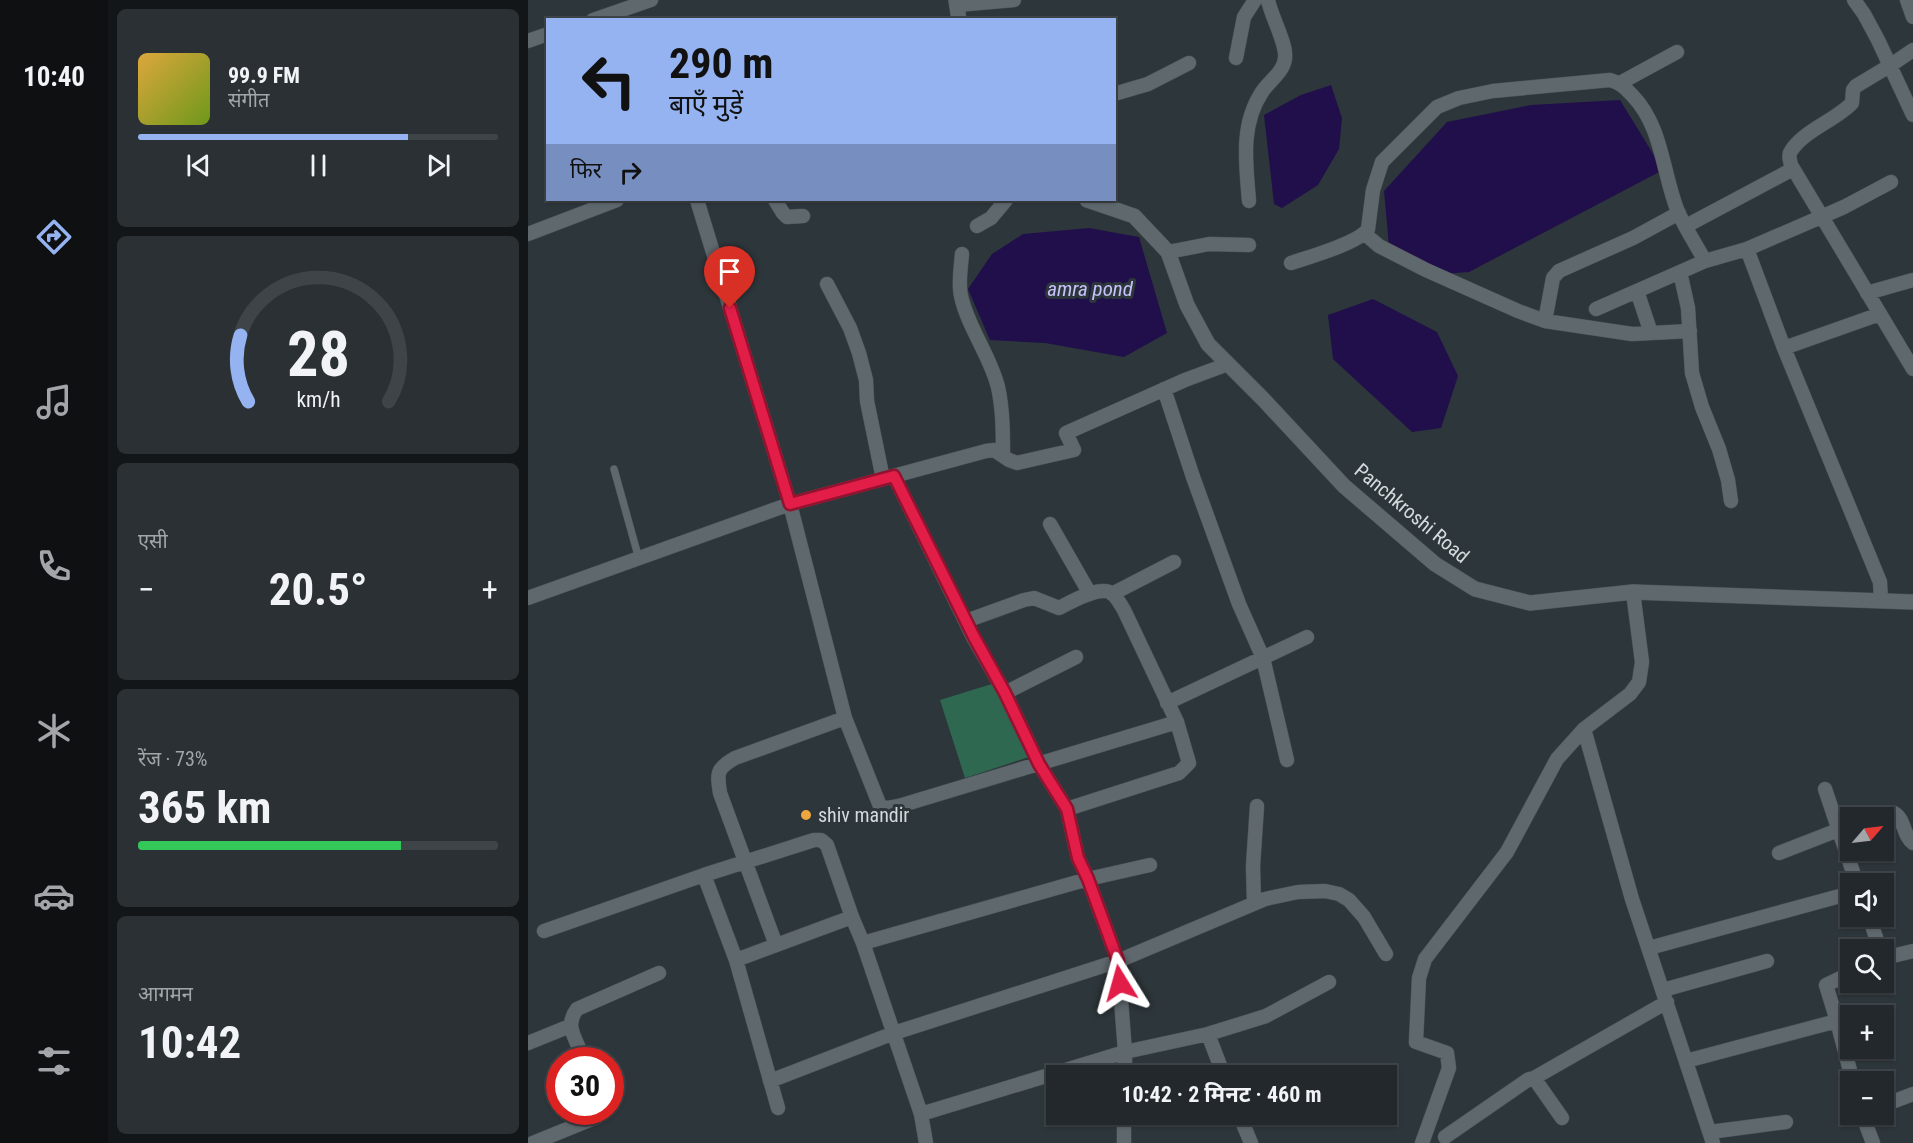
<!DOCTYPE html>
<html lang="hi">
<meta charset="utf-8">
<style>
body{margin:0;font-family:"Roboto Condensed","Noto Sans Devanagari",sans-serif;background:#2a3034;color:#f1f3f6;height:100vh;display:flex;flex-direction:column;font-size:22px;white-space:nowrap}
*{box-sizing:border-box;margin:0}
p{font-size:20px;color:#a2a6a9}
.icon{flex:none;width:33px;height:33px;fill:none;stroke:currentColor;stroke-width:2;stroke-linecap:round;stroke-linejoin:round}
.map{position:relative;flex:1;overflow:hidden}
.drawer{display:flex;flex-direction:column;gap:9px;padding:9px;background:#131618;width:420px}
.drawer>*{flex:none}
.top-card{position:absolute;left:18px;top:18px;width:570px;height:183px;border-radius:0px;box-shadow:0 2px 4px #0004,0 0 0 2px #3f4448;background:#95b2f1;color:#111;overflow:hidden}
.needle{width:39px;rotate:62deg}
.fabs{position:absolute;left:1312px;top:807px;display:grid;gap:12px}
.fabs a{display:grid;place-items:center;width:54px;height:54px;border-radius:0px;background:#22282c;box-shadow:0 2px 4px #0004,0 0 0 2px #3f4448;font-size:30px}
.speed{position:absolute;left:18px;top:1047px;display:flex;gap:12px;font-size:30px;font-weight:700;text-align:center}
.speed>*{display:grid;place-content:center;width:78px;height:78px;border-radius:50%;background:#22282c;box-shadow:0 2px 4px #0004,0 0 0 2px #3f4448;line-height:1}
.speed .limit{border:9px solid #d22;background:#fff;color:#111}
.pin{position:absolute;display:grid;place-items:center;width:51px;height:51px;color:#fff;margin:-62px -26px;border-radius:50% 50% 50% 0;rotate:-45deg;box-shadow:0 0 6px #0007}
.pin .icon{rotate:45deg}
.me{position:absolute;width:66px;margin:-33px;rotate:352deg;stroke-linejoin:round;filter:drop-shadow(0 0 4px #0008)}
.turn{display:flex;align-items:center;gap:21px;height:126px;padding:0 24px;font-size:27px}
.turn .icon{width:78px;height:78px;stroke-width:2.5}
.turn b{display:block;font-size:42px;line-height:51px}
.then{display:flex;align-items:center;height:57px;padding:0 24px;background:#0003;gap:12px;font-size:22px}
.big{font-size:45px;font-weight:700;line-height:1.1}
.drawer .card{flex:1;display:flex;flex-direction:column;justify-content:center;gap:9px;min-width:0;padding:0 21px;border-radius:9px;background:#2a3034}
.drawer .dial{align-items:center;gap:0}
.dial svg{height:156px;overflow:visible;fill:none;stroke:#3f4448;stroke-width:7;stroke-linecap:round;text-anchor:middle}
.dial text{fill:#f1f3f6;stroke:none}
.song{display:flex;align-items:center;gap:18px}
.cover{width:72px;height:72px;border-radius:9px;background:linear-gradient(135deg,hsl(40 70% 55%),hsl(80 70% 35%))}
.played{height:6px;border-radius:3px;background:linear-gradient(90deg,#95b2f1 75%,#3f4448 75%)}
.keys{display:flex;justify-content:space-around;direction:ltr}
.heat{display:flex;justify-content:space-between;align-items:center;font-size:33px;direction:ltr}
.charge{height:9px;border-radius:4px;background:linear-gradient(90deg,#34c759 73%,#3f4448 0)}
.trip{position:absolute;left:518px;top:1065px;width:351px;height:60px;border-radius:0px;background:#22282c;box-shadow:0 2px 4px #0004,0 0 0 2px #3f4448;font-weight:700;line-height:60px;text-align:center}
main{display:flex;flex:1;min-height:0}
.tabs{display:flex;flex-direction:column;width:108px;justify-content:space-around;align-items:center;background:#0e1012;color:#a2a6a9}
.tabs .icon{width:42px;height:42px}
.tabs .active{color:#95b2f1}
.tabs b{font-size:27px;color:#f1f3f6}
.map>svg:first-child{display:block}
</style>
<main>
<nav class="tabs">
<b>10:40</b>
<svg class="icon active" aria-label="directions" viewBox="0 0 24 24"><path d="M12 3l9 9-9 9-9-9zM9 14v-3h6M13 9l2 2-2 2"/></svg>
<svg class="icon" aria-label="music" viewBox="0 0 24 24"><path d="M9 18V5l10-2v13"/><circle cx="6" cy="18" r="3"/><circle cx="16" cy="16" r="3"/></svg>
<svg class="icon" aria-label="phone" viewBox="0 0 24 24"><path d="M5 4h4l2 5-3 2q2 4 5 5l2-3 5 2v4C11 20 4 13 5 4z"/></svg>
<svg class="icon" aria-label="climate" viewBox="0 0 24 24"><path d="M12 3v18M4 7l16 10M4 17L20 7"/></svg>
<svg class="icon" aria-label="car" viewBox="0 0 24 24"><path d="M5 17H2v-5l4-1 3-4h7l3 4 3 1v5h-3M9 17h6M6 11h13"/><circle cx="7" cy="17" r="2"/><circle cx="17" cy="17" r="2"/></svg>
<svg class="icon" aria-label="filters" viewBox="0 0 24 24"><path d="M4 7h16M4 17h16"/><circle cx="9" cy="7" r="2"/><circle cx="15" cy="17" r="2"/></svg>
</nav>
<section class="drawer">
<div class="card">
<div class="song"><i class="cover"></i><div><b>99.9 FM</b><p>संगीत</p></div></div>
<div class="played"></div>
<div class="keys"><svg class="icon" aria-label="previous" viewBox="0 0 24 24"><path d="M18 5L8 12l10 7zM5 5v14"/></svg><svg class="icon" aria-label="pause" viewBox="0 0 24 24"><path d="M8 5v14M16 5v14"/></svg><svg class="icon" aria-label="next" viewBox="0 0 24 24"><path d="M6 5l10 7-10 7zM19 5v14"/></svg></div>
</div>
<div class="card dial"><svg viewBox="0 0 100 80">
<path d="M14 69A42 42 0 1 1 86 69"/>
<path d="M14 69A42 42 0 0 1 10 35" stroke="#95b2f1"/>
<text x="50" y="56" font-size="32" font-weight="700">28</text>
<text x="50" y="72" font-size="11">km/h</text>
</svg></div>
<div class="card"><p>एसी</p>
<div class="heat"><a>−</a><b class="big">20.5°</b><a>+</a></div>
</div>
<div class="card"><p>रेंज · 73%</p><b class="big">365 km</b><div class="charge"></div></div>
<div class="card"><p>आगमन</p><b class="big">10:42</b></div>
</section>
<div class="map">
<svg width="1385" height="1143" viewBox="0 0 1385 1143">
<rect width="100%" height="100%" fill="#2d363a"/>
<path fill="#2e6851" d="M 467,683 L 504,756 L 437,778 L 412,700 Z"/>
<path fill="#200f4b" d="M 803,85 L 814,118 L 811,149 L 790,185 L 754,208 L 746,204 L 736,115 L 773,95 Z
M 1092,100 L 1135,170 L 941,272 L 915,274 L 861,246 L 856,191 L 919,122 L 1003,105 Z
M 561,228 L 611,237 L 639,333 L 596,357 L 517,343 L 462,340 L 440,289 L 464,254 L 495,234 Z
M 845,299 L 909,332 L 930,376 L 913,428 L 884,432 L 805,359 L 800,315 Z"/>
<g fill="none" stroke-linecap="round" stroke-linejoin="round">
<defs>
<path id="lane" d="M 86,469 L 111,559"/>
<path id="street" d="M 1326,0 L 1336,14 L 1350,40 L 1385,115
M 1379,0 L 1385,17
M 429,5 L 486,0
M 65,20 L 123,0
M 0,41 L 20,34
M 1385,50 L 1363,65 L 1328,86 L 1325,90 L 1324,103 C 1308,120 1275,131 1263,151 C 1260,155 1262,160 1263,165 L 1385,369
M 708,58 L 716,17 L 727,0
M 1092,83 L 1149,52
M 586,94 L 620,84 L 661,63
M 169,200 L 262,504 L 317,718 L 352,806 L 360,808 L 371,806 L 649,722
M 247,200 L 255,213 L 259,217 L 275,216
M 721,201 C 718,164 712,125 734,92 C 741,81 756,72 757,58 C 759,44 743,16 740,0
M 449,226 L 463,218 L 478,200
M 1158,226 L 1265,169
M 0,234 L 89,200
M 837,234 L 851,246 L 898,270 L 990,311 L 1017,321 L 1104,334 L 1162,331
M 1219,249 L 1256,348 L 1352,582 L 1353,601
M 640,252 L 681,244 L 721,245
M 434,254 C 433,267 430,283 433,296 C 440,328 462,355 470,387 C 475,410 475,433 475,456
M 763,263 C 781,257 831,243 840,229 L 845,190 L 854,162 L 909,107 L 931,98 L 965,91 L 1082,80 C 1093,83 1097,88 1104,95 C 1135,127 1134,172 1150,212 C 1158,229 1168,245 1177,261
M 1152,272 L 1160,308 L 1164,373 L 1174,407 L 1191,449 L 1200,480 L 1203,501
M 299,284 L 322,328 L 331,353 L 338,380 L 339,401 L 355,479
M 1109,291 L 1123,333
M 1339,293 L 1385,280
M 1068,309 L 1177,261 L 1219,249 L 1316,207 L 1363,182
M 1017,321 L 1025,278 L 1031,271 L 1105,238 L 1151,213
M 1256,348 L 1352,314
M 636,389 L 665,477 L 711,604 L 735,658 L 759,760
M 366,476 L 445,637 L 477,693 L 511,764 L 539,809 L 550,858 L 560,879 L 590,961 L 597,1052 L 597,1076
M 522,524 L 562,594
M 584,594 L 646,562
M 0,598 L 262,504 L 458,451 L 466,450 L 481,460 L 489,463 L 546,450 L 538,433 L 657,380 L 700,364
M 438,621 L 496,600 L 506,598 L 531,608 C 543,602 573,584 585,594 C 589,598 593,605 596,610 L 649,722 L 661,763 L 651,773 L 539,809
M 477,693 L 548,657
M 639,703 L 779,637
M 1056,729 L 1104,899 L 1185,1143
M 1297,789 L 1329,884
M 1348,818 L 1366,813 C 1377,819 1375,836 1385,843
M 1251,853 L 1323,825
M 176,875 L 208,960 L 250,1108
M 726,903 L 725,866 L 729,806
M 1341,916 L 1352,950
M 16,931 L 176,875 L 286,840 L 293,840 L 299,845 L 324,917
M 335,943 L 393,1114 L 398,1143
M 248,945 L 192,793 C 189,773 188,769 207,758 L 317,718
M 1121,948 L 1323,893
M 1356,958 L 1385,951
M 208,960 L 324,917 L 335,943 L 560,879 L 622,865
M 1135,990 L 1239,961
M 1309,1021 L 1325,1082
M 680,1034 L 696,1076
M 0,1043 L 42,1026
M 53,1053 C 46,1035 37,1025 49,1009 L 131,973
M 1158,1061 L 1309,1021 L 1298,985 L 1323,973
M 1006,1078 L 1139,1002
M 242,1081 L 366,1033 L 590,961 L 737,899 L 770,892 L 797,891 L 811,894 L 821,900 L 836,917 L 858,954
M 1356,1105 L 1385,1094
M 393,1114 L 597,1052 L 680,1034 L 738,1016 L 801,982
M 711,1114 L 723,1143
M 1334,1114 L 1345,1143
M 1182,1132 L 1258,1122
M 917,1137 L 1001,1079 L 1006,1078 L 1034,1118
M 5,1143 L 69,1117
M 596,1143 L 596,1114
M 894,1143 L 921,1068 L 919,1053 L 888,1042 L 891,978 L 897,959 L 979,852 L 1029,759 L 1056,729 L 1102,694 L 1111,682 L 1114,662 L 1105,592"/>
<path id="secondary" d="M 428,0 L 431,20
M 559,200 L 606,216 L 640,252 L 659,305 L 680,344 L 735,399 L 816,486 L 907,564 L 947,589 L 1002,603 L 1105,592 L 1385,602"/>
</defs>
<use href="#lane" stroke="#4b5256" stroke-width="8"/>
<use href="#street" stroke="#4b5256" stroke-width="15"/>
<use href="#secondary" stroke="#4b5256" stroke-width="16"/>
<use href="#lane" stroke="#5e686d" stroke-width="7"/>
<use href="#street" stroke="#5e686d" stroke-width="14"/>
<use href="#secondary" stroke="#5e686d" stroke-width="15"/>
</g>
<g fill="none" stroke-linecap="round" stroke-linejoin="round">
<defs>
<path id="route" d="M 202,308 L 262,504 L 366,476 L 446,637 L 477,693 L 511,764 L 539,809 L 550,858 L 560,879 L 590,961 L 592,983"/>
</defs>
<use href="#route" stroke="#92132f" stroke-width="15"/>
<use href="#route" stroke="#e11d48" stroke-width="10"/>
</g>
<circle fill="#f0a63e" stroke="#2d363a" stroke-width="2" cx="278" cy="815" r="6"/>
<g text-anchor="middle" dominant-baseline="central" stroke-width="6" stroke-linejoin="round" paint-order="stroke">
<g font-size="20" fill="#d5dadd" stroke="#2d363a">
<text transform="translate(884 513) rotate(40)">Panchkroshi Road</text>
</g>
<g font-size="20" fill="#d5dadd" stroke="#2d363a" text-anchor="start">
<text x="290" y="815">shiv mandir</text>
</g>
<g font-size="21" font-style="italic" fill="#c8c2fc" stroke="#2d363a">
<text x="562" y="289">amra pond</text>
</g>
</g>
</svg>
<div class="fabs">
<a><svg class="needle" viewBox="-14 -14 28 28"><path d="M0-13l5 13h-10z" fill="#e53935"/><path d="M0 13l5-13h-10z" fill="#a2a6a9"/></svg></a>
<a><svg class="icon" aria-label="sound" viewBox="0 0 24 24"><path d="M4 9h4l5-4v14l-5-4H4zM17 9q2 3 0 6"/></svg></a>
<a><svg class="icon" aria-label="search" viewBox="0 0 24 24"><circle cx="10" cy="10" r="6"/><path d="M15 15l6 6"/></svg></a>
<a>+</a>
<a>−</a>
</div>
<div class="speed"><div class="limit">30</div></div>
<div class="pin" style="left:202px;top:308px;background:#d93025"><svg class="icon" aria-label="arrive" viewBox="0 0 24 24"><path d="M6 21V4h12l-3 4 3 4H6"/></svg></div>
<svg class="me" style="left:592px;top:983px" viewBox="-20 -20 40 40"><path d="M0-17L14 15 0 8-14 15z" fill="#e11d48" stroke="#fff" stroke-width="4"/></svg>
<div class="trip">10:42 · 2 मिनट · 460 m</div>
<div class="top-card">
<div class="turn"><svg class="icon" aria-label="left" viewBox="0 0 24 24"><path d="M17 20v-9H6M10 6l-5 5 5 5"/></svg><div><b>290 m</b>बाएँ मुड़ें</div></div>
<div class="then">फिर<svg class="icon" aria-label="right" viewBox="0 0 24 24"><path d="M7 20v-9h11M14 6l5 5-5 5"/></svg></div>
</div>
</div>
</main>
